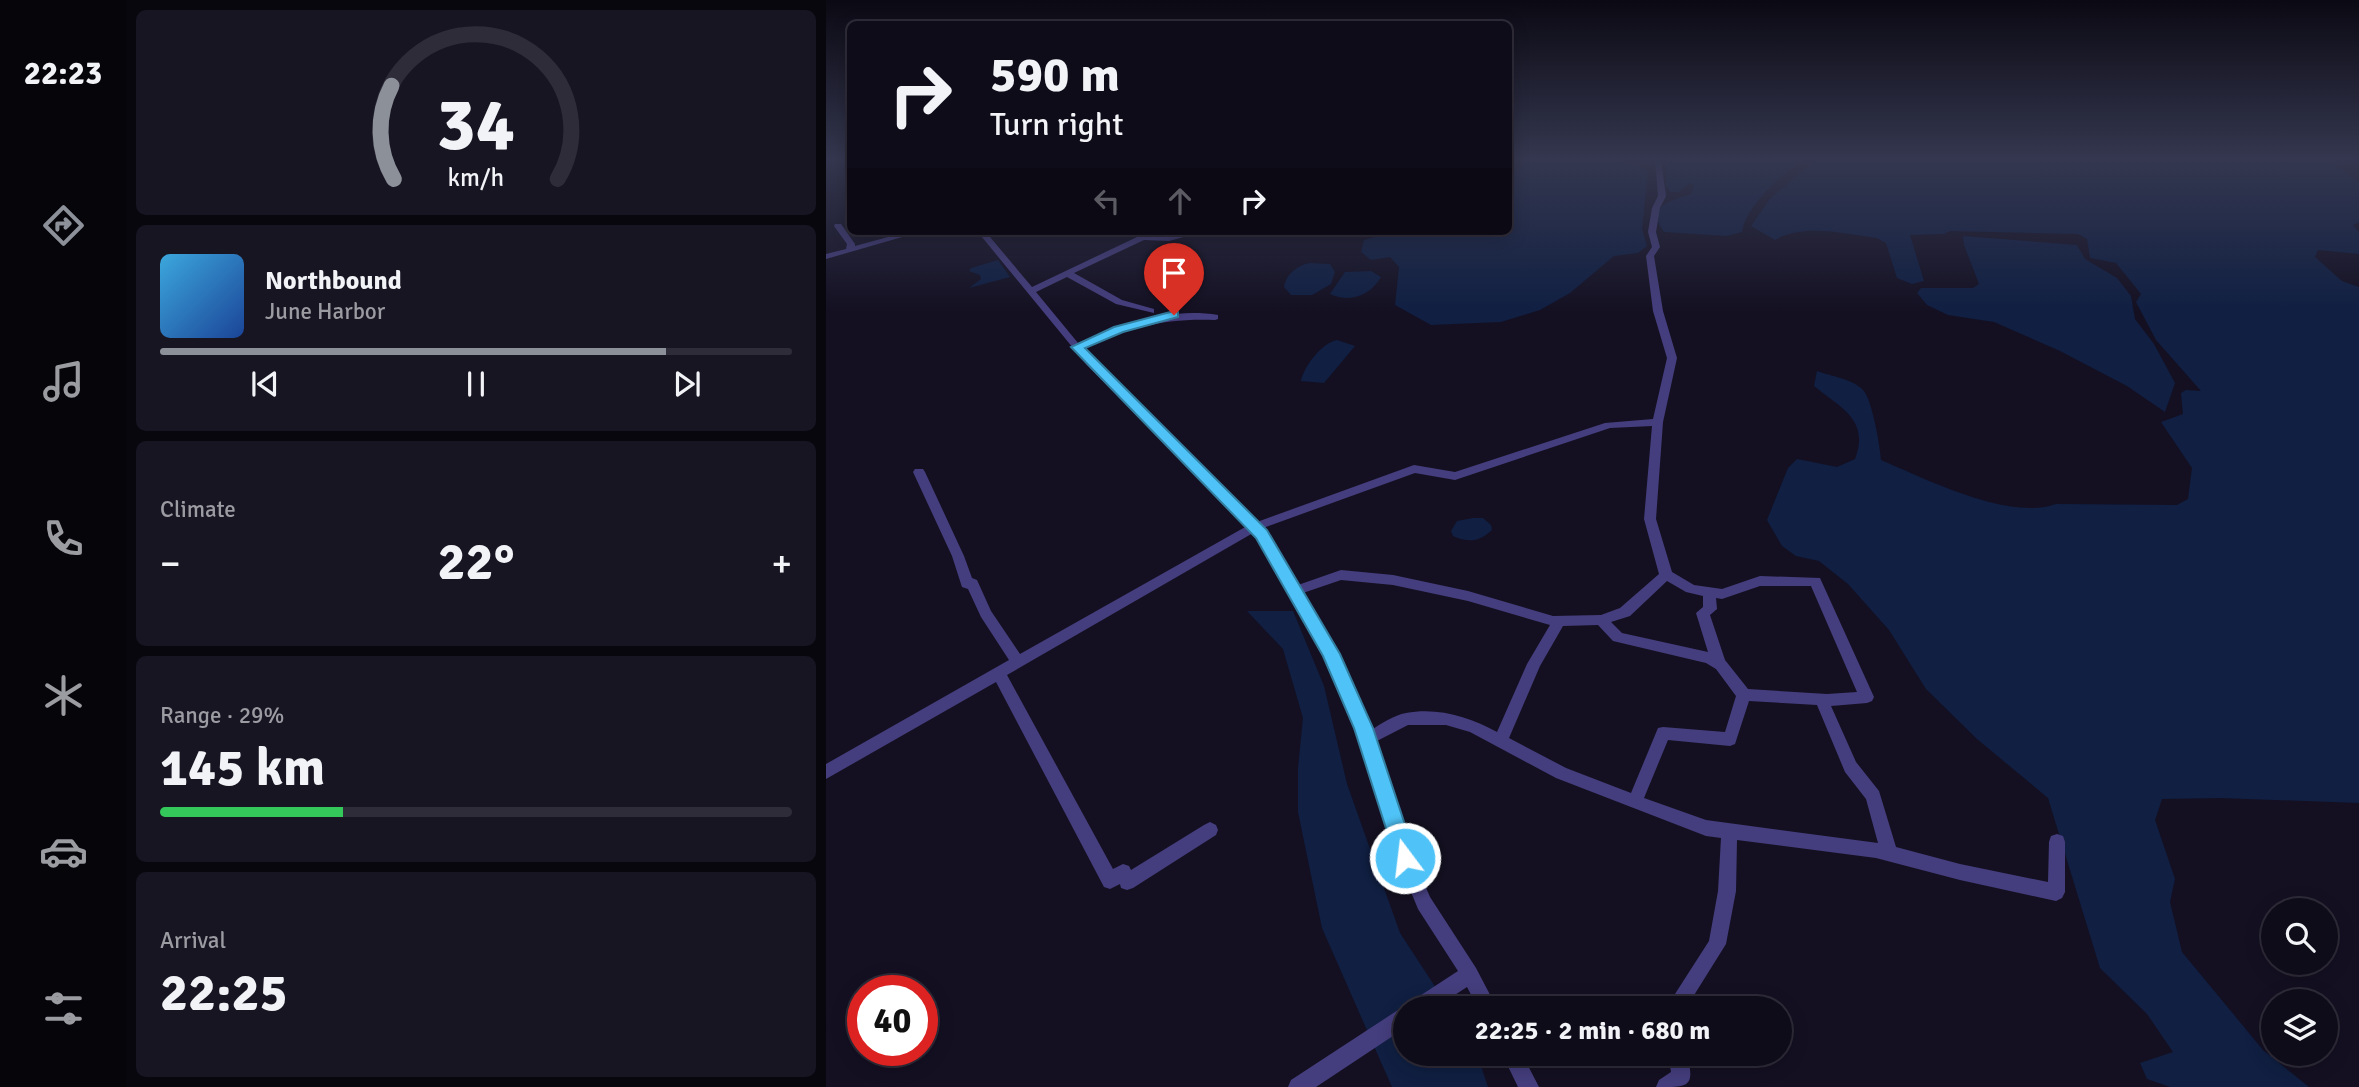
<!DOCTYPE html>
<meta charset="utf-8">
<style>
body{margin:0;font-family:Signika,sans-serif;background:#181523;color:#f1f3f6;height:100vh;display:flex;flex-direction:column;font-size:26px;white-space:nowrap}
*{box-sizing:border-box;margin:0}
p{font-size:23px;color:#9b9ba2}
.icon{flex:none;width:38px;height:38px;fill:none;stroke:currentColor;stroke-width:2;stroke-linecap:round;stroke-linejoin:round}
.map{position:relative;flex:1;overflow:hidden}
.details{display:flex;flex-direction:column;gap:10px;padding:10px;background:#08070e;width:700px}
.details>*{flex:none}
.top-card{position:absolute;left:21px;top:21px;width:665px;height:214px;border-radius:10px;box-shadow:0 4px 18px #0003,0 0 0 2px #2f2c39;background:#0f0c1a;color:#f1f3f6;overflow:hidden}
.fabs{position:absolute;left:1435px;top:898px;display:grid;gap:14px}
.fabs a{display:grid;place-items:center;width:77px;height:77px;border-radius:50%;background:#0f0c1a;box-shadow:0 4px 18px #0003,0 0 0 2px #2f2c39;font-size:35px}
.speed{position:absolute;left:21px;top:975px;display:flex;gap:14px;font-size:35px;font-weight:700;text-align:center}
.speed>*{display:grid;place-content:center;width:91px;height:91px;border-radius:50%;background:#0f0c1a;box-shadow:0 4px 18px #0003,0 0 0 2px #2f2c39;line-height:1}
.speed .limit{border:10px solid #d22;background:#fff;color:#111}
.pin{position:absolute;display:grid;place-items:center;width:60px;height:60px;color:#fff;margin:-72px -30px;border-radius:50% 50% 50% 0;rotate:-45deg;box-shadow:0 0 7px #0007}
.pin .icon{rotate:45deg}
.me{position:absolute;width:77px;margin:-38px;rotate:345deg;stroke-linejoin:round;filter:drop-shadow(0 0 5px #0008)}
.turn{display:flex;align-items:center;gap:24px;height:147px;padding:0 28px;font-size:32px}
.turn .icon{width:91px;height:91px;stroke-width:2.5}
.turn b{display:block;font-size:49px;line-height:60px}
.lanes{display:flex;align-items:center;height:66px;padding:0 28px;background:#0003;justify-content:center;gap:35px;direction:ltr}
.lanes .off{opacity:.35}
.big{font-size:52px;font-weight:700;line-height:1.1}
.details .tile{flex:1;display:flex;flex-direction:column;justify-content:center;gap:10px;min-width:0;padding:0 24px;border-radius:10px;background:#181523}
.details .dial{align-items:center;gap:0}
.dial svg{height:182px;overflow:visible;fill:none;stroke:#2f2c39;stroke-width:7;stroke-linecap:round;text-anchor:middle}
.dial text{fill:#f1f3f6;stroke:none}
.song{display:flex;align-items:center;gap:21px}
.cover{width:84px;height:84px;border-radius:10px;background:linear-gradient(135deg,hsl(200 70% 55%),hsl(220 70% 35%))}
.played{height:7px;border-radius:4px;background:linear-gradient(90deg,#8c9099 80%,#2f2c39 80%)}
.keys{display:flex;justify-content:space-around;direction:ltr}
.heat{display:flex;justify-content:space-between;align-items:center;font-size:38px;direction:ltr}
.charge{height:10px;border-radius:5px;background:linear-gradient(90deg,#34c759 29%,#2f2c39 0)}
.trip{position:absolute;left:567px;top:996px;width:399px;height:70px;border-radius:35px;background:#0f0c1a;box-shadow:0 4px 18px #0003,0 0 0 2px #2f2c39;font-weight:700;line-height:70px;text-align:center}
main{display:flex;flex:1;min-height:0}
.dock{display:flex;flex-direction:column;width:126px;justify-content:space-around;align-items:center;background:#06050a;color:#9b9ba2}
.dock .icon{width:49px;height:49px}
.dock .current{color:#8c9099}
.dock b{font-size:32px;color:#f1f3f6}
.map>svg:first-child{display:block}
</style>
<main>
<nav class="dock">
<b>22:23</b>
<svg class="icon current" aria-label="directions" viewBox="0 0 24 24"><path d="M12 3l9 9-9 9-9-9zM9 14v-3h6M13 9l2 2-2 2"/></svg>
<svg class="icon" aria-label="music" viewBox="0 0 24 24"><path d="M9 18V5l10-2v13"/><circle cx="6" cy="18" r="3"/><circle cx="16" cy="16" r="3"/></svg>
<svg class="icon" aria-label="phone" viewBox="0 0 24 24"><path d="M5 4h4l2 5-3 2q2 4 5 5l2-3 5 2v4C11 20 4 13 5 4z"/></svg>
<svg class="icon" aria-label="climate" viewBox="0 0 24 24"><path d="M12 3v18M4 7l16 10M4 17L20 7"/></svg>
<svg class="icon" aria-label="car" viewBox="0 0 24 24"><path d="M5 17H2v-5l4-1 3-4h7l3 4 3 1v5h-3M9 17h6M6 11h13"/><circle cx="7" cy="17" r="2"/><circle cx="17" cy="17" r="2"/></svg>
<svg class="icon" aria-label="filters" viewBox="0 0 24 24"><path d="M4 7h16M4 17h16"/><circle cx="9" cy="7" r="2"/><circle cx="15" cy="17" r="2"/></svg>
</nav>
<section class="details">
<div class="tile dial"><svg viewBox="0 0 100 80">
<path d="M14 69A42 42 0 1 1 86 69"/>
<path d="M14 69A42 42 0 0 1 13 28" stroke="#8c9099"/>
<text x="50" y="56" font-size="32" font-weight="700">34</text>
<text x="50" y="72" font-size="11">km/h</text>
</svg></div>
<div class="tile">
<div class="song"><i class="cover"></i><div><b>Northbound</b><p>June Harbor</p></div></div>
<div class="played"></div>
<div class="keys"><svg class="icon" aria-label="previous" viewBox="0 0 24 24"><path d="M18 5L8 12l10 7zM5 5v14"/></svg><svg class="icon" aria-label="pause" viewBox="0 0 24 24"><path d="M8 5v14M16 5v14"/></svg><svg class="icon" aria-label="next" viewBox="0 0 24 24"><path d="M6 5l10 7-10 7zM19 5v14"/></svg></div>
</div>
<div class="tile"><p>Climate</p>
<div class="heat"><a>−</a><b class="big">22°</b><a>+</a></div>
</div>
<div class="tile"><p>Range · 29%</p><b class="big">145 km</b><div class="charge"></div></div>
<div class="tile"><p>Arrival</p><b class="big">22:25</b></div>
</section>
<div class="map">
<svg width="1533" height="1087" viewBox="0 0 1533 1087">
<rect width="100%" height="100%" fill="#141022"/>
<path fill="#101f42" d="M 689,160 C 718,160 803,152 822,172 L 816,229 L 821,246 L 812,253 L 788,256 L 744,293 L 714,310 L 675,322 L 605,325 L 569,305 L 573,267 L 564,257 L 545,260 L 535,252 L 538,240 L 569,231 L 610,235 L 616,231 L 682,231 L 683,166 Z
M 841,160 L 970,160 L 971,163 C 952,179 920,206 916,232 L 901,236 L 838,232 C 818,205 848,200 865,194 L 868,185 L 864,183 L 853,192 L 845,192 L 840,186 Z
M 989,160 L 1502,160 L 1533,182 L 1533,222 L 1527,225 L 1533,232 L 1533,254 L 1492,250 L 1489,257 L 1516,281 L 1533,287 L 1533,803 L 1394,798 L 1336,799 L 1329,820 L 1349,879 L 1344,902 L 1356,952 L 1437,1050 L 1483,1087 L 1344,1087 L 1321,1079 L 1314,1063 L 1347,1052 L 1321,1014 L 1274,968 L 1222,798 L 1151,739 L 1100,689 L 1063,630 L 1022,584 L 993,561 L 970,556 L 956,546 L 941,520 L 962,468 L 971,459 L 1011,467 L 1029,459 C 1044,420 1015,408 988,386 L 991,371 C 1004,376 1027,379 1037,390 C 1046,399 1054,446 1055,460 C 1100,479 1182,521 1230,504 L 1351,505 L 1362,499 L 1366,468 L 1335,422 L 1357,414 L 1355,393 L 1360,390 L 1375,391 L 1330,340 L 1310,302 L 1315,294 L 1290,263 L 1264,258 L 1261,239 L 1252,234 L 1124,231 L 1118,234 L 1084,235 L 1098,281 L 1086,284 L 1071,278 L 1060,243 L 1051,238 C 1019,234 978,223 949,240 L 925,226 L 944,199 Z
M 1137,236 L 1251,245 L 1259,259 L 1291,278 L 1305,296 L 1309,319 L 1328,344 L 1349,383 L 1339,412 L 1301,386 L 1234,351 L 1168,322 L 1122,315 L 1101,305 L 1091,293 L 1095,288 L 1147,288 L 1153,284 L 1138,245 Z
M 172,260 L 184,277 L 143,288 L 155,279 L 154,275 L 143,271 L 145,268 Z
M 484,263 L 504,264 L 509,272 L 505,284 L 486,295 L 465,295 L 458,287 C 460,274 472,265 484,263 Z
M 545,271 L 555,277 C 544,296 524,303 504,294 L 519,272 Z
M 511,340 L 529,346 L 498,383 L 475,381 C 478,366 496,343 511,340 Z
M 647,518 L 657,518 L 665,525 L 666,530 C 653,542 643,543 627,536 L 625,531 L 631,521 Z
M 421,611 L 467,611 L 498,686 L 521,784 L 574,933 L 623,1008 L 579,1008 L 579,1054 L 651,1054 L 662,1087 L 566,1087 L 496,928 L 472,812 L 472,768 L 477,718 L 457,649 Z"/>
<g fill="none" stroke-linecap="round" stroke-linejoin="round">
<path fill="#453e7e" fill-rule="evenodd" d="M 829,160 L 835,160 L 840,196 L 834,208 L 830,232 L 834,247 L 828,256 L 837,311 L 851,358 L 837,422 L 830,519 L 846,572 L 868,585 L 896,589 L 934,576 L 994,578 L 1048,697 L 1046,701 L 1041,703 L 1005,706 L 1030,762 L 1053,791 L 1070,847 L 1134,864 L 1222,882 L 1223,842 L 1225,836 L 1231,834 L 1237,836 L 1239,842 L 1239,892 L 1236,898 L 1230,901 L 1134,880 L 1050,858 L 911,840 L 910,891 L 900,944 L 860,1008 L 840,1008 L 883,941 L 892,891 L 895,838 L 880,836 L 730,778 L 644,732 L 620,725 L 582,725 L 549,742 L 587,858 L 604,897 L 650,968 L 671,1008 L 652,1008 L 641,987 L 609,1008 L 584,1008 L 586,1001 L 632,971 L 592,909 L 571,858 L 530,728 L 499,656 L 427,533 L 181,675 L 287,869 L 297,864 L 303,866 L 305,870 L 378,825 L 384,822 L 390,825 L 392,830 L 390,835 L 307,888 L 301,890 L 295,888 L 294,884 L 284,889 L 278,887 L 170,682 L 0,779 L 0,764 L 183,660 L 155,617 L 142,589 L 136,587 L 135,584 L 126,556 L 87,472 L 89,469 L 97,469 L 99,472 L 138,556 L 146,578 L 151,580 L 165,611 L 194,654 L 421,526 L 261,365 L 151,231 L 159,231 L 206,287 L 311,237 L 304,231 L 313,231 L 327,237 L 369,231 L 361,236 L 343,241 L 318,240 L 248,273 L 296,300 L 328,309 L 328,313 L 290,304 L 241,277 L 210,292 L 252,343 C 296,324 344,307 392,315 L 392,319 L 389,320 C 337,318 304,328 257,348 L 267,361 L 431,522 L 588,465 L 629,472 L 779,423 L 827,419 L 841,358 L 827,311 L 820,256 L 826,247 L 822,232 L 826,208 L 832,196 ZM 826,426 L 818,519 L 833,574 L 794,608 L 775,615 L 727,616 L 642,591 L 567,575 L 515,570 L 472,585 L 437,528 L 589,473 L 629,480 L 784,428 ZM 515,580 L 567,585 L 642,601 L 724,625 L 701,664 L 671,732 C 644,717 612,707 580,713 C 568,715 555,724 545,730 L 512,654 L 477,593 ZM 841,581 L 860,592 L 877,596 L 877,607 L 870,613 L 882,652 L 796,633 L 785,622 L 804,616 ZM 934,586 L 985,586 L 1031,692 L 1001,694 L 922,689 L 899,660 L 884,615 L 891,609 L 890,598 L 896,599 ZM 772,625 L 787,641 L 880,663 L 890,669 L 910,696 L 899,732 L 837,727 L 832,728 L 805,793 L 740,768 L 683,738 L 714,666 L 737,626 ZM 923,701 L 991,705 L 1019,772 L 1040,799 L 1052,843 L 880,820 L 818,798 L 842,740 L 904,746 L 909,744 Z
M 9,224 L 15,224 L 29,244 L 29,246 L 84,231 L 97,231 L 0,259 L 0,254 L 20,249 L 21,244 L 8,226 Z
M 579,1008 L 579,1028 L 490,1087 L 462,1087 L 465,1080 L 572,1010 Z
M 676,1054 L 696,1054 L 713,1087 L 692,1087 Z
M 842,1054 L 861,1054 C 869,1087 864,1087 830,1087 L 833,1080 L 845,1072 Z"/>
</g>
<linearGradient id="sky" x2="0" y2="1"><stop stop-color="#0b0913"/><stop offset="0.51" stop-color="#34374f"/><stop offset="1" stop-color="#34374f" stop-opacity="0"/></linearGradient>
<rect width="1533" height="312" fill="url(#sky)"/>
<path fill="#4fc3f7" stroke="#337fa1" stroke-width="2" d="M 348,311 L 352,312 L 352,317 L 297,332 L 259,348 L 441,530 L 514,654 L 547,728 L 590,858 L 587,866 L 579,869 L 572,866 L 528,728 L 497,656 L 430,538 L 245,347 L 288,327 Z"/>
</svg>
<div class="fabs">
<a><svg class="icon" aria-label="search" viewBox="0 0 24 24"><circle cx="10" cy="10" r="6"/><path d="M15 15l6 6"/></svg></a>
<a><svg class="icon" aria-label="layers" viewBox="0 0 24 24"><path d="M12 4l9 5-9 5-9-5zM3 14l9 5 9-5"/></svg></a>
</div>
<div class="speed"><div class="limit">40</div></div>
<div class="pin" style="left:348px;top:315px;background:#d93025"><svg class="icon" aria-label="arrive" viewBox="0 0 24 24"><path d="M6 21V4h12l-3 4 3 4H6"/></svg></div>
<svg class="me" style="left:579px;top:858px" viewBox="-20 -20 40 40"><circle r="17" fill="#4fc3f7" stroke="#fff" stroke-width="3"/><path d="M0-11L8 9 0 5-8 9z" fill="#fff"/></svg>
<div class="trip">22:25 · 2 min · 680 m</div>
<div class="top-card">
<div class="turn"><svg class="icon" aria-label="right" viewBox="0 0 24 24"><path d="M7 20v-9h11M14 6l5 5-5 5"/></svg><div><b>590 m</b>Turn right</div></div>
<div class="lanes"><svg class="icon off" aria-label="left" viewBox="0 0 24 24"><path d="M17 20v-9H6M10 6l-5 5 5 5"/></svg><svg class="icon off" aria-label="ahead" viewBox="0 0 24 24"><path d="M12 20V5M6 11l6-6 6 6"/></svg><svg class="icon" aria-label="right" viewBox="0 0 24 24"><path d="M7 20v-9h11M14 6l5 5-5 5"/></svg></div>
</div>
</div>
</main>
